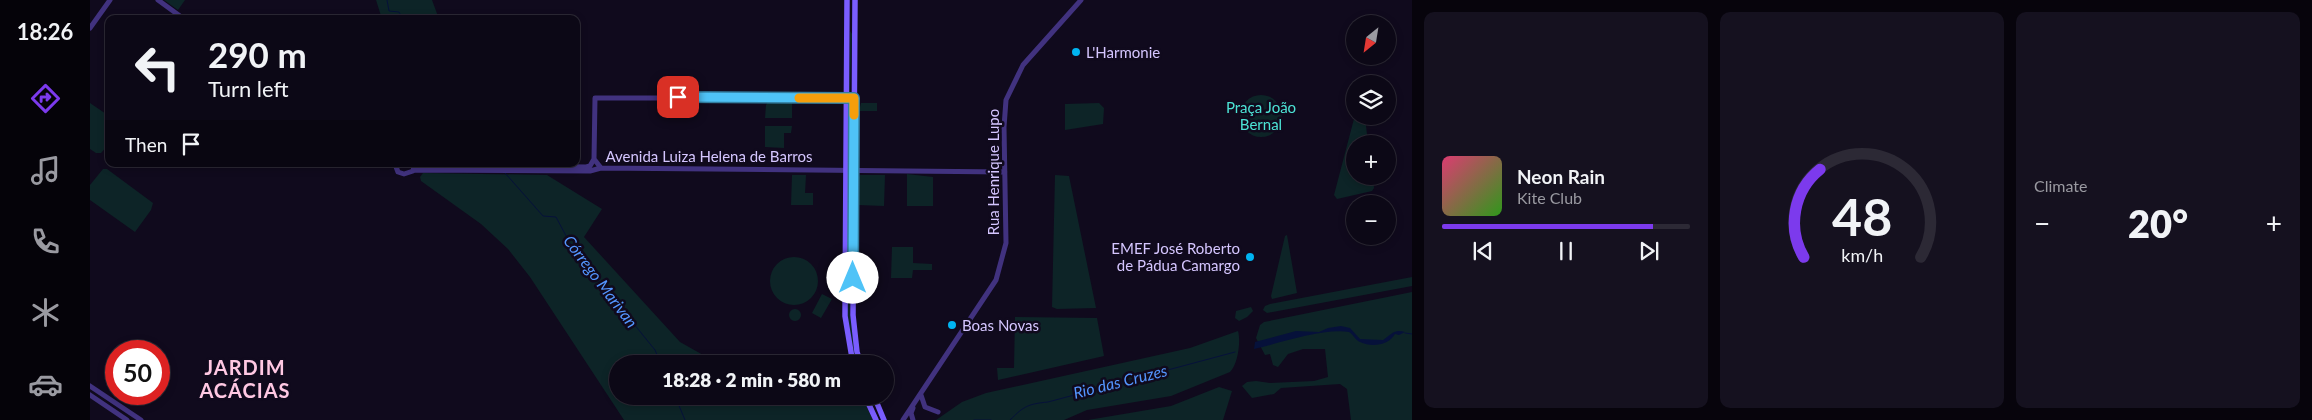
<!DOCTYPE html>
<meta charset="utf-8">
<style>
body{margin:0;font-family:Lato,sans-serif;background:#15111f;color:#f1f3f6;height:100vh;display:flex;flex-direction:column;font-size:19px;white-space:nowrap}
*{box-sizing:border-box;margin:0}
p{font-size:16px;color:#9a9aa1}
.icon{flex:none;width:28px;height:28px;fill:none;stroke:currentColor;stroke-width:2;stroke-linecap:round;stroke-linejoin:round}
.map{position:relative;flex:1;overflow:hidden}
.sheet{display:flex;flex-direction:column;gap:12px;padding:12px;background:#07040c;width:900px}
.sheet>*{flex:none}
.hud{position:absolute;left:15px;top:15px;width:475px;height:152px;border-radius:10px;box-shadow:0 2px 8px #0003,0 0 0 1px #2c2935;background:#0c0816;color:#f1f3f6;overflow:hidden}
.needle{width:32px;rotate:210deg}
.fabs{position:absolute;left:1256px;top:15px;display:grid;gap:10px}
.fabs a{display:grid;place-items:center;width:50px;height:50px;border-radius:50%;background:#0c0816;box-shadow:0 2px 8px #0003,0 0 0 1px #2c2935;font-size:25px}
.speed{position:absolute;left:15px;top:340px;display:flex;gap:10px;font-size:25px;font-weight:700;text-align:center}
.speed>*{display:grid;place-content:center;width:65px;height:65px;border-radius:50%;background:#0c0816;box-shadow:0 2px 8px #0003,0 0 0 1px #2c2935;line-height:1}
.speed .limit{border:8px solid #d22;background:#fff;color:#111}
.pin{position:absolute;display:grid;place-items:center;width:42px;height:42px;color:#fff;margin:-21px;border-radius:10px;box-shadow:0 2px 8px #0006}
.me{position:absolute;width:55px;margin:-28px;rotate:0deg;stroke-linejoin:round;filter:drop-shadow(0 0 4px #0008)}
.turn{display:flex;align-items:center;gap:18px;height:105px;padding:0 20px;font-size:22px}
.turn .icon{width:65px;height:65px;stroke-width:2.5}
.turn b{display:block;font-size:35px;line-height:42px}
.then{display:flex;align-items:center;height:48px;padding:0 20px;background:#0003;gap:10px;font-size:19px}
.big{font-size:38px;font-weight:800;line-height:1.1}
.sheet .tile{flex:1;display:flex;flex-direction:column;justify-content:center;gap:8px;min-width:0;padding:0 18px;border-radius:10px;background:#15111f}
.sheet .dial{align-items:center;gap:0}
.dial svg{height:130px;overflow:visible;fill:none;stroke:#2c2935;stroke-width:7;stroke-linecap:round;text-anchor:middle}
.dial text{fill:#f1f3f6;stroke:none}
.song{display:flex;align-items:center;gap:15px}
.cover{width:60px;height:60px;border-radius:8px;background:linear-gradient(135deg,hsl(340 70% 55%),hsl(110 70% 35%))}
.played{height:5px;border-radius:2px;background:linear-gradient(90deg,#7c3aed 85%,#2c2935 85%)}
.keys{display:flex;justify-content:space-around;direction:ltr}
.heat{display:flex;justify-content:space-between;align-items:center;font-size:28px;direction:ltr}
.sheet .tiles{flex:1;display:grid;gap:12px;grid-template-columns:repeat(3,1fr)}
.trip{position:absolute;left:519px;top:355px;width:285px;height:50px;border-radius:25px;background:#0c0816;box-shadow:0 2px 8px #0003,0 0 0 1px #2c2935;font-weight:800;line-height:50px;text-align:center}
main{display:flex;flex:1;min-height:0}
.tab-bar{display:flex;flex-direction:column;width:90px;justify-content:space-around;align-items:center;background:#050309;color:#9a9aa1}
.tab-bar .icon{width:35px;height:35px}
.tab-bar .active{color:#7c3aed}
.tab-bar b{font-size:22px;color:#f1f3f6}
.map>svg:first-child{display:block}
</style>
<main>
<nav class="tab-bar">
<b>18:26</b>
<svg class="icon active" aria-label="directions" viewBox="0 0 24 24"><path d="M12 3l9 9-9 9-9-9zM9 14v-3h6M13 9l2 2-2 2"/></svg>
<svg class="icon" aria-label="music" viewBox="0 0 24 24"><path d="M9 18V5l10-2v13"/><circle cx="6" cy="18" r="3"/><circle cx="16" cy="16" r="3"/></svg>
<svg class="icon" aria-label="phone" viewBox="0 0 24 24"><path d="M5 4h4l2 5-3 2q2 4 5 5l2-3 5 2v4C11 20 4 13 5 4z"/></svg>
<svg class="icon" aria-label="climate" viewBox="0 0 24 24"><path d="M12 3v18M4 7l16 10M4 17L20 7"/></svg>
<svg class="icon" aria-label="car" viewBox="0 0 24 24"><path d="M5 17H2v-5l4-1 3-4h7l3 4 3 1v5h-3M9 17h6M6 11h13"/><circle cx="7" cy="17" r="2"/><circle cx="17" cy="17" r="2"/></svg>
</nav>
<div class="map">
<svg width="1322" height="420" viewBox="0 0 1322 420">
<rect width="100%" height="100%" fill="#100a1d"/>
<path fill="#0d2427" d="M 74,0 L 95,0 L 88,10 Z
M 286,0 L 342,0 L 349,19 L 292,19 Z
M 760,31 L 762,34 L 760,93 L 759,92 Z
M1150 116a21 21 0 1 1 42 0a21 21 0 1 1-42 0Z
M 678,102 L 702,102 L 702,118 L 675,118 L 676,105 Z
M 0,103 L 19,116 L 19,144 L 11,153 L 6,153 L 0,149 Z
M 760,103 L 762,106 L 760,165 L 759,164 Z
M 771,103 L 787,103 L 787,111 L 769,111 Z
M 1009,103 L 1014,108 L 1013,124 L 975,130 L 975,104 Z
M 1265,115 L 1275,116 L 1278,144 L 1265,144 L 1265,176 L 1283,176 L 1284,188 L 1282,191 L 1247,199 L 1244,195 Z
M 675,126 L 702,126 L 701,133 L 694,133 L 694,148 L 675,147 Z
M 13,169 L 17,169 L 63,203 L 61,210 L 45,232 L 0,200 L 0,185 Z
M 333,173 L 457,175 L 512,209 L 494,237 L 590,342 L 629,364 L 528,364 L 528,396 L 772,396 L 783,420 L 534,420 L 440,277 L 418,249 L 391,224 L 331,181 L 330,177 Z
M 817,174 L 843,177 L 843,206 L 817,206 Z
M 702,175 L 716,175 L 715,193 L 723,193 L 723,205 L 701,205 Z
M 759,175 L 761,177 L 760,238 L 758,237 Z
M 770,175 L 795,175 L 794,206 L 768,205 L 768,179 Z
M 965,175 L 979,176 L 1006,308 L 967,309 L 962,307 Z
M 1197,235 L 1207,293 L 1182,299 L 1181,296 L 1195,236 Z
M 758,246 L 760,248 L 760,312 L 769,364 L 765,364 L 757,316 Z
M 802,247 L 823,247 L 823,263 L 842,264 L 842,270 L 823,270 L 822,278 L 801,278 Z
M680 281a24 24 0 1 1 48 0a24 24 0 1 1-48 0Z
M 1322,277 L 1322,286 L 1177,313 L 1173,310 L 1175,306 L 1180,304 Z
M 1322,292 L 1322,420 L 1261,420 L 1257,389 L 1250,384 L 1191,388 L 1184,394 L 1162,398 L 1152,386 L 1157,382 L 1166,381 L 1180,383 L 1224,381 L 1238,377 L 1235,349 L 1213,349 L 1198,354 L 1188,367 L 1183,365 L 1180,354 L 1175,355 L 1166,338 L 1170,325 L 1174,322 Z
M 732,294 L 742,299 L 731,318 L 722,313 Z
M 1161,307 L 1163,311 L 1157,317 L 1149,321 L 1145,318 L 1146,311 Z
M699 315a6 6 0 1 1 12 0a6 6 0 1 1-12 0Z
M 925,317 L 1007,318 L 1014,356 L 908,380 L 907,368 L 924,368 Z
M 1148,331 C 1151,341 1148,364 1140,372 L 1081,396 L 997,410 L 974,420 L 846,420 L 872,402 L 896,393 L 1100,348 Z
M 1129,387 L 1142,391 L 1133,420 L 998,420 L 1081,406 Z"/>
<path fill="#06113a" d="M 1251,326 L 1260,328 L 1270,339 L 1293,340 C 1302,334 1304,329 1315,332 L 1309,335 L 1305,334 C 1299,345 1282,348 1270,342 C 1266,341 1263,334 1259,332 C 1234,328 1190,343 1164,349 L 1165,342 L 1206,331 L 1229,332 L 1238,328 Z"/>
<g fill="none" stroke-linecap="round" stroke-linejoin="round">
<path stroke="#06113a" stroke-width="1" d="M 297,0 L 299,11 L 309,12 L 313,19
M 415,173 L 453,216 L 466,217 L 483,249 L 565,350 L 571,364
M 1315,333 L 1322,334
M 585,396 L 595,420
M 884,420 L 901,420
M 920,420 C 934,406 938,404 958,402 L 1145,352"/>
<path stroke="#41327f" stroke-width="5" d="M 68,0 L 94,19
M 0,28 L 20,0
M 305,164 L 308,172 L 314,174 L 323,171 L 325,164
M 334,164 L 496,167 L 500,166 L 504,159
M 511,168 L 504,159 L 505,98 L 764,98
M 323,170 L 500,171 L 511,168 L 915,172
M 0,386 L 51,420
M 0,395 L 37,420
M 831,395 L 835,407 L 848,412
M 813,420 L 906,280 L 916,243 L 914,127 L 916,100 L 933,65 L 991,0
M 823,420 L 821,413 L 823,408"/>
<path stroke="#7a5dff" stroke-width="5.5" d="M 757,0 L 755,316 L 763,364
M 765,0 L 763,315 L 767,352 L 771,364
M 775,396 L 786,420
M 784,396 L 794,420"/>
</g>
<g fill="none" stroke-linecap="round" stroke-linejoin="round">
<defs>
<path id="route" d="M 588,97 L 764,98 L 763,278"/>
</defs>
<use href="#route" stroke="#337fa1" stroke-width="12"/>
<use href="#route" stroke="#4fc3f7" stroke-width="9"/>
<path stroke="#f59e0b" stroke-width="9" d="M 709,98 L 764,98 L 764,115"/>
</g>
<g fill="#00b4f1" stroke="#100a1d" stroke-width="2">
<circle cx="986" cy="52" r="5"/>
<circle cx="1160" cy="257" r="5"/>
<circle cx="862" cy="325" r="5"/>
</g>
<g text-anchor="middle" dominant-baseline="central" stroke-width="5" stroke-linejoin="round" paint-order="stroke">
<g font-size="15" fill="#d5c6ff" stroke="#100a1d" text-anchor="start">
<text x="996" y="52">L'Harmonie</text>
<text x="1150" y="248" text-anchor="end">EMEF José Roberto<tspan x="1150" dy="17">de Pádua Camargo</tspan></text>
<text x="872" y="325">Boas Novas</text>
</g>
<g font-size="15" fill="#4de4d6" stroke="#100a1d">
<text x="1171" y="107">Praça João<tspan x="1171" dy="17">Bernal</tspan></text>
</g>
<g font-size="15" fill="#d5c6ff" stroke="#100a1d">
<text x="619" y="156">Avenida Luiza Helena de Barros</text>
<text transform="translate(903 172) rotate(-90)">Rua Henrique Lupo</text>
</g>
<g font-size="16" font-style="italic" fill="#5496ff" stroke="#100a1d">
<text transform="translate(511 281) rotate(53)">Córrego Marivan</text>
<text transform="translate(1030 381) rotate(-14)">Rio das Cruzes</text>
</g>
<g font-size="20" font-weight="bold" letter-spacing="1" fill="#ffc8e3" stroke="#100a1d">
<text x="155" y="367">JARDIM<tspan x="155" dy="23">ACÁCIAS</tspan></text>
</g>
</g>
</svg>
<div class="fabs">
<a><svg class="needle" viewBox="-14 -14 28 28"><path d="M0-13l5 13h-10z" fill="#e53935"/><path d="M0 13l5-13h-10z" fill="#9a9aa1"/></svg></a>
<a><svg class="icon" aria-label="layers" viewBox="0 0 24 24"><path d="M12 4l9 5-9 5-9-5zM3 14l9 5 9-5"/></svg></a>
<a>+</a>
<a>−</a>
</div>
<div class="speed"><div class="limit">50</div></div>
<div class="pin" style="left:588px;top:97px;background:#d93025"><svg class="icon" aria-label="arrive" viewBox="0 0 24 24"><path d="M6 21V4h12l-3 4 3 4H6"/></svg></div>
<svg class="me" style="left:763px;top:278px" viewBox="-20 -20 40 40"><circle r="19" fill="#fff"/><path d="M0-13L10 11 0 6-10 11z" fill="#4fc3f7"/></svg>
<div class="trip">18:28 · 2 min · 580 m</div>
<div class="hud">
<div class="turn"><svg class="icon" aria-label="left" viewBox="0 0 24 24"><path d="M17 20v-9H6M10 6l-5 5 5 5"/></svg><div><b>290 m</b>Turn left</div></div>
<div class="then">Then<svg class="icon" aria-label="arrive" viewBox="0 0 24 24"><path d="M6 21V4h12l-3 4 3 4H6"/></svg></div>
</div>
</div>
<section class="sheet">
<div class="tiles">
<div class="tile">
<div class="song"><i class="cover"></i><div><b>Neon Rain</b><p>Kite Club</p></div></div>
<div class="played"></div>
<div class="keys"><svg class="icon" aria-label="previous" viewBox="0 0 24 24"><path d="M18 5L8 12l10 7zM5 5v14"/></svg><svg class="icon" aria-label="pause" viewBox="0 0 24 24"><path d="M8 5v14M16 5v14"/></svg><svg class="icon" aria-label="next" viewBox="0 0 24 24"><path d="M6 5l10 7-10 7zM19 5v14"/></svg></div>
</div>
<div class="tile dial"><svg viewBox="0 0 100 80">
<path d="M14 69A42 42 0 1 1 86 69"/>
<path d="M14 69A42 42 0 0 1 24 15" stroke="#7c3aed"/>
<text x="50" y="56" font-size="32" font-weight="700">48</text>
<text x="50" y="72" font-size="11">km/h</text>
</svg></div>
<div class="tile"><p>Climate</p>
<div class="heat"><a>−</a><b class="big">20°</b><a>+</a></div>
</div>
</div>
</section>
</main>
